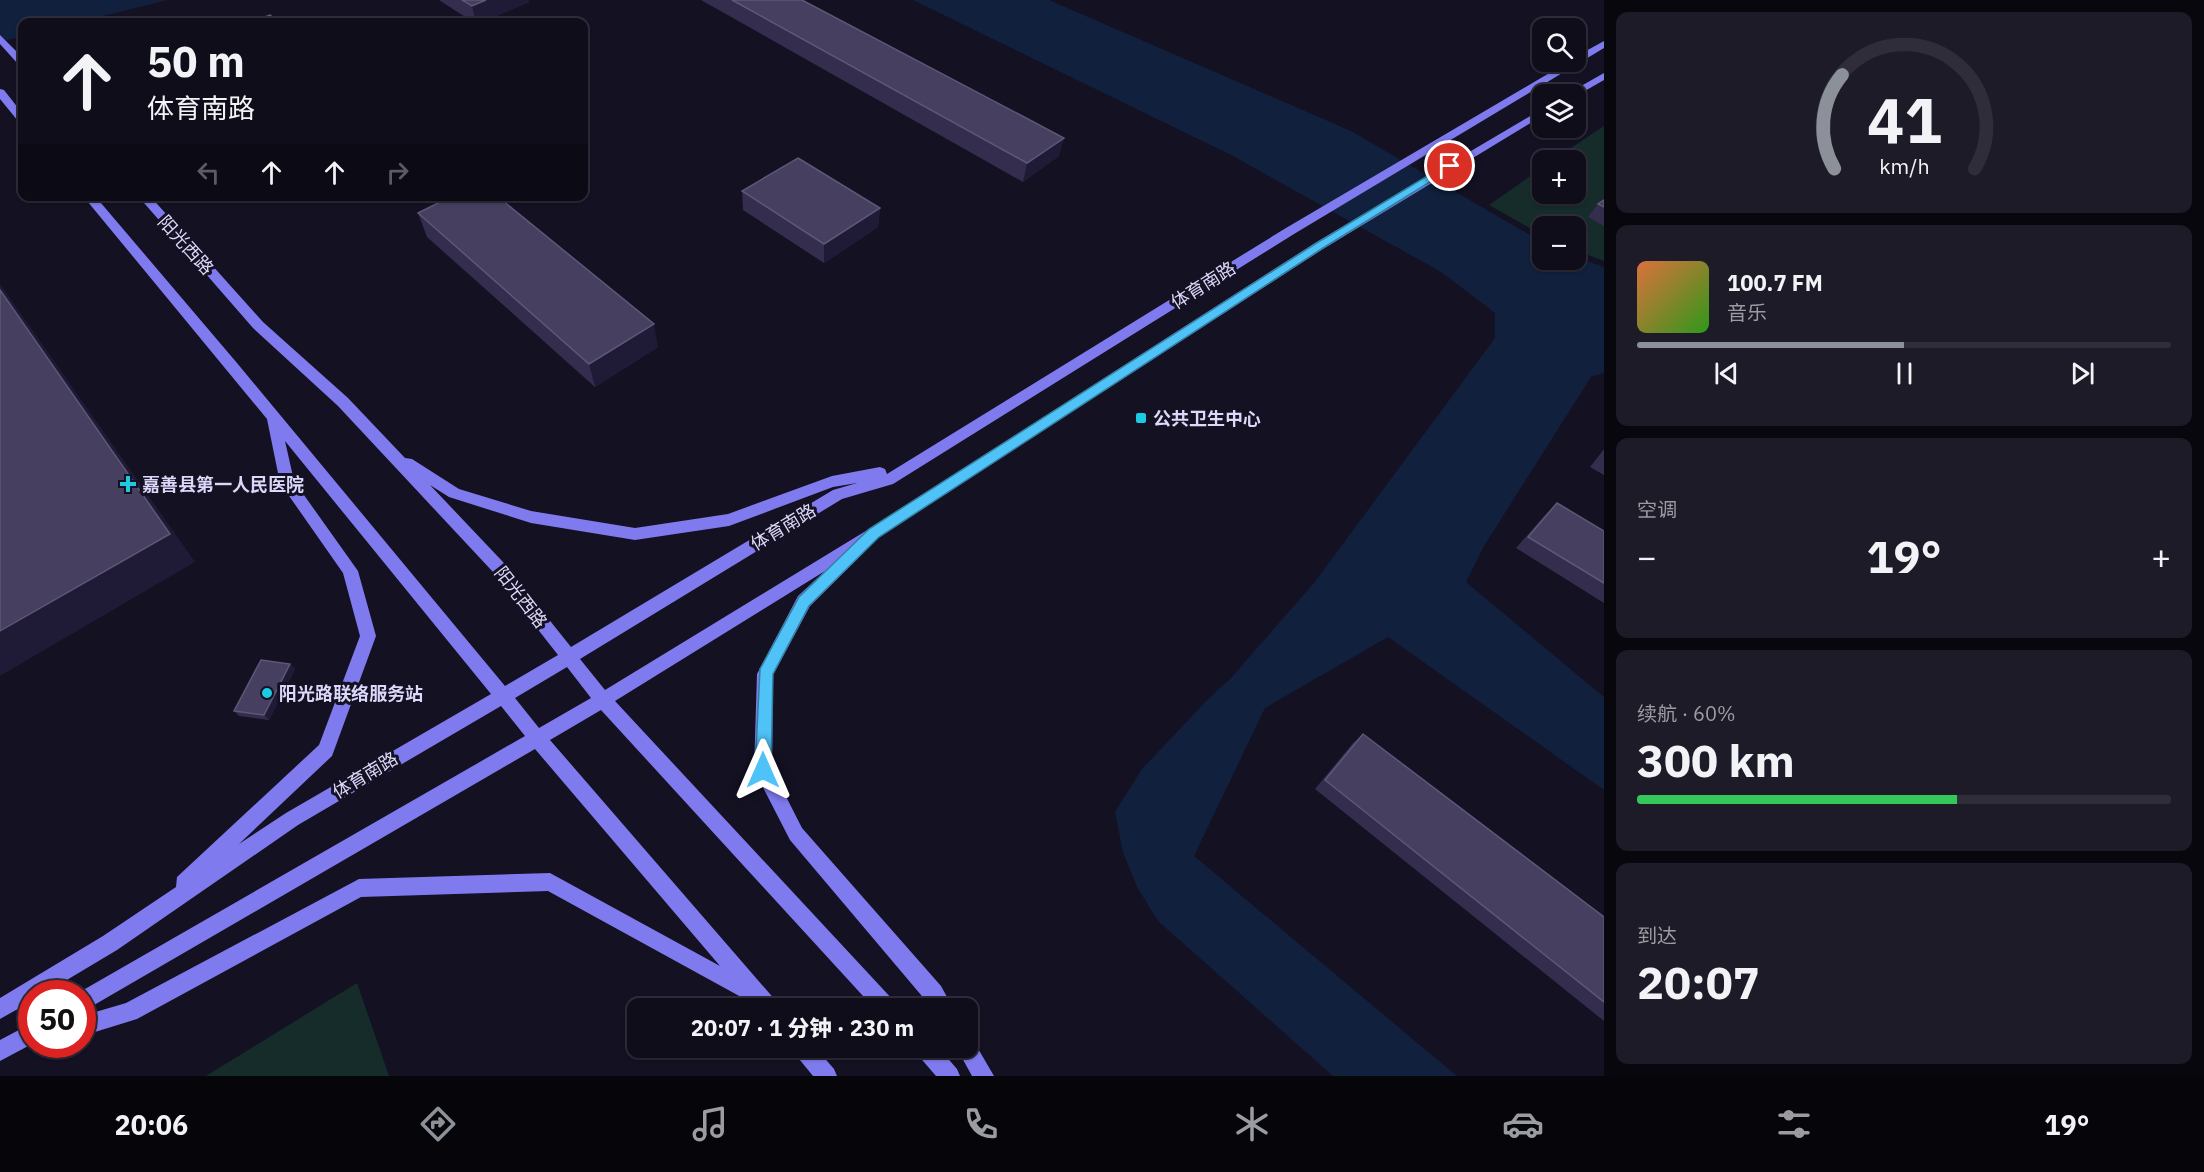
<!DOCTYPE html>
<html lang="zh">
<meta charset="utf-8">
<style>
body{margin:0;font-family:"IBM Plex Sans","Noto Sans SC",sans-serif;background:#1d1b27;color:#f1f3f6;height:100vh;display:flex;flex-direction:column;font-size:22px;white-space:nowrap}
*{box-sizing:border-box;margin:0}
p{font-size:20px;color:#9b9ca2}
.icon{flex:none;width:33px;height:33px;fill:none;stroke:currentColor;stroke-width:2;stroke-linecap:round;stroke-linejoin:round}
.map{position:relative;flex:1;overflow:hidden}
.side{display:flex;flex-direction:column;gap:12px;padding:12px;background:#08070e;width:600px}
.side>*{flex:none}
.guide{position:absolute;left:18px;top:18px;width:570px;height:183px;border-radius:12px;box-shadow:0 2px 4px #0004,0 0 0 2px #2f2d39;background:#0f0d1a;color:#f1f3f6;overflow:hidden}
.tools{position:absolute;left:1532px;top:18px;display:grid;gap:12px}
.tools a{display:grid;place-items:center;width:54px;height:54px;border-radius:12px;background:#0f0d1a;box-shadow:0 2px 4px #0004,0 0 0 2px #2f2d39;font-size:30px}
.speed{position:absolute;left:18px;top:980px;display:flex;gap:12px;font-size:30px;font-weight:700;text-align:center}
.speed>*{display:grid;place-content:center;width:78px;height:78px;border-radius:50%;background:#0f0d1a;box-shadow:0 2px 4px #0004,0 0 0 2px #2f2d39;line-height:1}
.speed .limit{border:9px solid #d22;background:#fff;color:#111}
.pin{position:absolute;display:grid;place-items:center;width:51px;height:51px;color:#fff;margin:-26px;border:3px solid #fff;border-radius:50%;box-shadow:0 2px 6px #0007}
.me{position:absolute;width:66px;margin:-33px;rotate:0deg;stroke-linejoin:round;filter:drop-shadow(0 0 4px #0008)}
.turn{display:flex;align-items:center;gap:21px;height:126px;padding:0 30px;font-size:27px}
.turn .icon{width:78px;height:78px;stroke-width:2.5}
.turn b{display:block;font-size:42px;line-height:51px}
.lanes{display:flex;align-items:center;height:57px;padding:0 30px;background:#0003;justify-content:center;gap:30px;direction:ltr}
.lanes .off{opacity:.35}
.big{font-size:45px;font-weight:800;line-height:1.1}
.side .tile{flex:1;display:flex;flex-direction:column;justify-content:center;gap:9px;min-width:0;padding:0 21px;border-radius:12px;background:#1d1b27}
.side .dial{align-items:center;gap:0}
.dial svg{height:156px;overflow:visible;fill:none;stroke:#2f2d39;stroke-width:7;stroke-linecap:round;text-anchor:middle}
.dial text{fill:#f1f3f6;stroke:none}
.song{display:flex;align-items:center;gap:18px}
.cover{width:72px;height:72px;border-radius:9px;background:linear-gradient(135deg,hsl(20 70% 55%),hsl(110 70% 35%))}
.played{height:6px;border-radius:3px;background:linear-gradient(90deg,#8c9099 50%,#2f2d39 50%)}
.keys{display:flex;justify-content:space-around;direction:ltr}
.heat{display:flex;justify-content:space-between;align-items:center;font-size:33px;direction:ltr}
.charge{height:9px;border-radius:4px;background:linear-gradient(90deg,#34c759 60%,#2f2d39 0)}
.trip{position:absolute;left:627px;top:998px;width:351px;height:60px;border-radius:12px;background:#0f0d1a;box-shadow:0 2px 4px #0004,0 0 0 2px #2f2d39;font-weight:800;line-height:60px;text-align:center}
.tab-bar{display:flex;height:96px;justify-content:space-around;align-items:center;background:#06050a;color:#9b9ca2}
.tab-bar .icon{width:42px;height:42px}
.tab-bar .on{color:#8c9099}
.tab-bar b{font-size:27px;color:#f1f3f6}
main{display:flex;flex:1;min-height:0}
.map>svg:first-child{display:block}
</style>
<main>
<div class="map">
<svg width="1604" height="1076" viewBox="0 0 1604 1076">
<rect width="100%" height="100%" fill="#141123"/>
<path fill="#152c2b" d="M 1604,126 L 1604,261 L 1575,250 L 1575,226 L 1542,226 L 1542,235 L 1489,205 L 1542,168 L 1542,194 L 1575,194 L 1575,160 L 1553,160 Z
M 357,983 L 389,1076 L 206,1076 Z"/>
<path fill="#10203d" d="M 0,0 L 168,0 L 78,22 L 22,22 L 22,36 L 0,42 Z
M 913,0 L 1049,0 L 1351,131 L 1542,242 L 1542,260 L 1575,260 L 1575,257 L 1604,267 L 1604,373 L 1591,377 L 1484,546 L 1466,582 L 1604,697 L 1604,790 L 1388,637 L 1265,708 L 1194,856 L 1457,1076 L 1333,1076 L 1158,921 L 1137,887 L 1123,852 L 1115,812 L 1142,769 L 1209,698 L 1231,678 L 1314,583 L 1495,338 L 1495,313 L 1441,272 L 1233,156 Z"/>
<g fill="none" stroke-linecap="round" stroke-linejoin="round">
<path fill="#7f7bee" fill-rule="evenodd" d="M 0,35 L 22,57 L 22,65 L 18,64 L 0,44 Z
M 1604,41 L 1604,48 L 1294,234 L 893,484 L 842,499 L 580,659 L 605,690 L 869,529 L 1315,243 L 1542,109 L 1542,116 L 1323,249 L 863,547 L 862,554 L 810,606 L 773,675 L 772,769 L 802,828 L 941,986 L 953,1008 L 932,1008 L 790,840 L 754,770 L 757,674 L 798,596 L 825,571 L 615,701 L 894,1001 L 897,1008 L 874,1008 L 601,710 L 550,740 L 776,1001 L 779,1008 L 756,1008 L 752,1003 L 548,891 L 361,897 L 137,1019 L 82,1036 L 82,1016 L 126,1003 L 359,879 L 550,873 L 720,966 L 535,749 L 82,1012 L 82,993 L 78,993 L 525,736 L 501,706 L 298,825 L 117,950 L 45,993 L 32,993 L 32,1001 L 0,1019 L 0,998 L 103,936 L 176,887 L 177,877 L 319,745 L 360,636 L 343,573 L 280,483 L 267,419 L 83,196 L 95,196 L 237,363 L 505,686 L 558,655 L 493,572 L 338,406 L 253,328 L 138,196 L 150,196 L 263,322 L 348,398 L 405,458 L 412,459 L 459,489 L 531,511 L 635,528 L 728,514 L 832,476 L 880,467 L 885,469 L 887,474 L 1286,228 L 1568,62 L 1575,62 L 1575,57 ZM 285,441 L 491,694 L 286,813 L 239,844 L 332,756 L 376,636 L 358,571 L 294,481 ZM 857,483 L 833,490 L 571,647 L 503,562 L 430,485 L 449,497 L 531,523 L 635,540 L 729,526 L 833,487 ZM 567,667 L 591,698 L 539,728 L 515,698 Z
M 1604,73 L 1604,80 L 1576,96 L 1567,94 Z
M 0,89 L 4,90 L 22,113 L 22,122 L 18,121 L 0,99 Z
M 32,1023 L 32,1044 L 0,1061 L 0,1040 Z
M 968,1037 L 973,1040 L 994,1076 L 972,1076 L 956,1047 L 968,1047 Z
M 792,1047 L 815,1047 L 834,1069 L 837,1076 L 813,1076 L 795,1054 Z
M 914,1047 L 938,1047 L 957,1069 L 960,1076 L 936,1076 L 917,1054 Z"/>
</g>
<path fill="#342d4e" d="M 439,0 L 528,0 L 529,2 L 482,22 L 473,22 Z
M 701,0 L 802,0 L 1059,156 L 1023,182 Z
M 742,191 L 880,208 L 878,227 L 824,263 L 743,210 Z
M 1604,200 L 1604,226 L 1588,217 L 1598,204 Z
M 418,213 L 658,347 L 595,387 L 427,237 Z
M 1604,449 L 1604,475 L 1590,467 Z
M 1557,503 L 1604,531 L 1604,603 L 1516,548 L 1545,515 Z
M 290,664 L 295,669 L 269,720 L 239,716 L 234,711 Z
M 1363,734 L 1604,917 L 1604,1021 L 1315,789 L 1353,743 Z"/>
<path fill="#1f1a35" d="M 486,0 L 528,0 L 529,2 L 482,22 L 476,22 L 472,6 Z
M 1064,138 L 1059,156 L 1023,182 L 1027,163 Z
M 880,208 L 878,227 L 824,263 L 824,244 Z
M 0,284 L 195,562 L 0,676 Z
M 654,324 L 658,347 L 595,387 L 589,364 Z
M 290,664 L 295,669 L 269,720 L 264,715 Z"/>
<path fill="#463f60" stroke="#5d5778" stroke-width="1.5" d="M 462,0 L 486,0 L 472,6 Z
M 732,0 L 802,0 L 1064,138 L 1027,163 Z
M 270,15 L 280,22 L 251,22 Z
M 798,158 L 880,208 L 824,244 L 742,191 Z
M 452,196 L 497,196 L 654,324 L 589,364 L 418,213 Z
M 1604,200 L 1604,207 L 1598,204 Z
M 0,290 L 170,534 L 0,631 Z
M 1557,503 L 1604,531 L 1604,583 L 1528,537 Z
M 261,660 L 290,664 L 264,715 L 234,711 Z
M 1363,734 L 1604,917 L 1604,1002 L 1325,780 Z"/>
<path fill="#4fc3f7" stroke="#337fa1" stroke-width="1.5" d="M 1447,164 L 1456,166 L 1323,248 L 879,537 L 809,606 L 773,674 L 771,770 L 768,776 L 763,778 L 757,776 L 755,770 L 760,669 L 799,597 L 869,529 L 1315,244 Z"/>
<g fill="#1ccbe2" stroke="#141123" stroke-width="2">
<rect x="1135" y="412" width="12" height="12" rx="3"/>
<path d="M125 475h6v6h6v6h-6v6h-6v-6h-6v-6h6z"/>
<circle cx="267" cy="693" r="6"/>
</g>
<g text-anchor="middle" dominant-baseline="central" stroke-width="6" stroke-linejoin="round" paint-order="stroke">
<g font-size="18" fill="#dcd8fa" stroke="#141123">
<text transform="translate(186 245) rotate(48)">阳光西路</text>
<text transform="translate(1203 285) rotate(-32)">体育南路</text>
<text transform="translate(783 527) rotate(-31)">体育南路</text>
<text transform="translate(521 597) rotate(52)">阳光西路</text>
<text transform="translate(365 775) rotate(-31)">体育南路</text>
</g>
<g font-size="18" font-weight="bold" fill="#dcd8fa" stroke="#141123" text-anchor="start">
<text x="1153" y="418">公共卫生中心</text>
<text x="142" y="484">嘉善县第一人民医院</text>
<text x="279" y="693">阳光路联络服务站</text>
</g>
</g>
</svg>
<div class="tools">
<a><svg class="icon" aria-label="search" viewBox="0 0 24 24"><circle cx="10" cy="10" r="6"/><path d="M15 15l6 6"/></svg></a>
<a><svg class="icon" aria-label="layers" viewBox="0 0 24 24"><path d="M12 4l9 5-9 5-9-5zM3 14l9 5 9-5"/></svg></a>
<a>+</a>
<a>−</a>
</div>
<div class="speed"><div class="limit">50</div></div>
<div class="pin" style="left:1450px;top:166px;background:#d93025"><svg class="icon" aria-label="arrive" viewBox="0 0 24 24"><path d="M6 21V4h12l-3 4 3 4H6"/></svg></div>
<svg class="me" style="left:763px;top:770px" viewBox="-20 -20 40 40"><path d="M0-17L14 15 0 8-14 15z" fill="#4fc3f7" stroke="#fff" stroke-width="4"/></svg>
<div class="trip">20:07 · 1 分钟 · 230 m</div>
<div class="guide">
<div class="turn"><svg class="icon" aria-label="ahead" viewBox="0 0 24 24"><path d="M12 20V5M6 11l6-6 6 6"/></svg><div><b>50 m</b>体育南路</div></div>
<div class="lanes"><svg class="icon off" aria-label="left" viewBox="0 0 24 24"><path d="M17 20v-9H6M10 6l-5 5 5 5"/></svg><svg class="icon" aria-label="ahead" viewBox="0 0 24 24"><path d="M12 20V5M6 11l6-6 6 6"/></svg><svg class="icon" aria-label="ahead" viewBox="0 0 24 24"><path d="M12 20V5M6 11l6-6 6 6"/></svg><svg class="icon off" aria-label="right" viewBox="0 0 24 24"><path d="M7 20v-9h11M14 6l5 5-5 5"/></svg></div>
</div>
</div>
<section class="side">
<div class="tile dial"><svg viewBox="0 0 100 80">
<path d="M14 69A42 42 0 1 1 86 69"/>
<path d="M14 69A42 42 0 0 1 18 21" stroke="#8c9099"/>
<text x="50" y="56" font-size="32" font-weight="700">41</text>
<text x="50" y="72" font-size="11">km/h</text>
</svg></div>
<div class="tile">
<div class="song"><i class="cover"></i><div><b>100.7 FM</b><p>音乐</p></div></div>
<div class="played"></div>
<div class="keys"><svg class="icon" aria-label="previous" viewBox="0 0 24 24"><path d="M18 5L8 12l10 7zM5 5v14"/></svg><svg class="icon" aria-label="pause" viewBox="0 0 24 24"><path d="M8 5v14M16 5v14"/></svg><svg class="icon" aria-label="next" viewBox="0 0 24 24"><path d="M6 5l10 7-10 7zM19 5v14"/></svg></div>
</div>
<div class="tile"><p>空调</p>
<div class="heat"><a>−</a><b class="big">19°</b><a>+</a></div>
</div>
<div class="tile"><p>续航 · 60%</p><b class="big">300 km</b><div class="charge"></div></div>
<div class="tile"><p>到达</p><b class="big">20:07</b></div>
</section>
</main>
<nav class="tab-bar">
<b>20:06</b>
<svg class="icon on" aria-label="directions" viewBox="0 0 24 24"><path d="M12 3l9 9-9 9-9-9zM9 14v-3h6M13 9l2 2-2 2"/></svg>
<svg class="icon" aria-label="music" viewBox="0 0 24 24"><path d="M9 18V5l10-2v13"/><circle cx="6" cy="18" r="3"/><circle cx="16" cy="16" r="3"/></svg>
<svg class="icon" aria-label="phone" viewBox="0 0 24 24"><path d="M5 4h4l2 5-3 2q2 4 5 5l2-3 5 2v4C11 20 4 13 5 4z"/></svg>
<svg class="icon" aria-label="climate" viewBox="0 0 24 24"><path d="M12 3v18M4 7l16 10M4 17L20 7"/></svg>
<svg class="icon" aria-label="car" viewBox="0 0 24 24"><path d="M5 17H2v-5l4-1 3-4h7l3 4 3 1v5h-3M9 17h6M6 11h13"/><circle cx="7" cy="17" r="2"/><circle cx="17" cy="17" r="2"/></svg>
<svg class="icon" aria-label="filters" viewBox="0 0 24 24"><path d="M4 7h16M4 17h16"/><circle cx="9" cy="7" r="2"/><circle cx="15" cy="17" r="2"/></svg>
<b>19°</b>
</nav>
